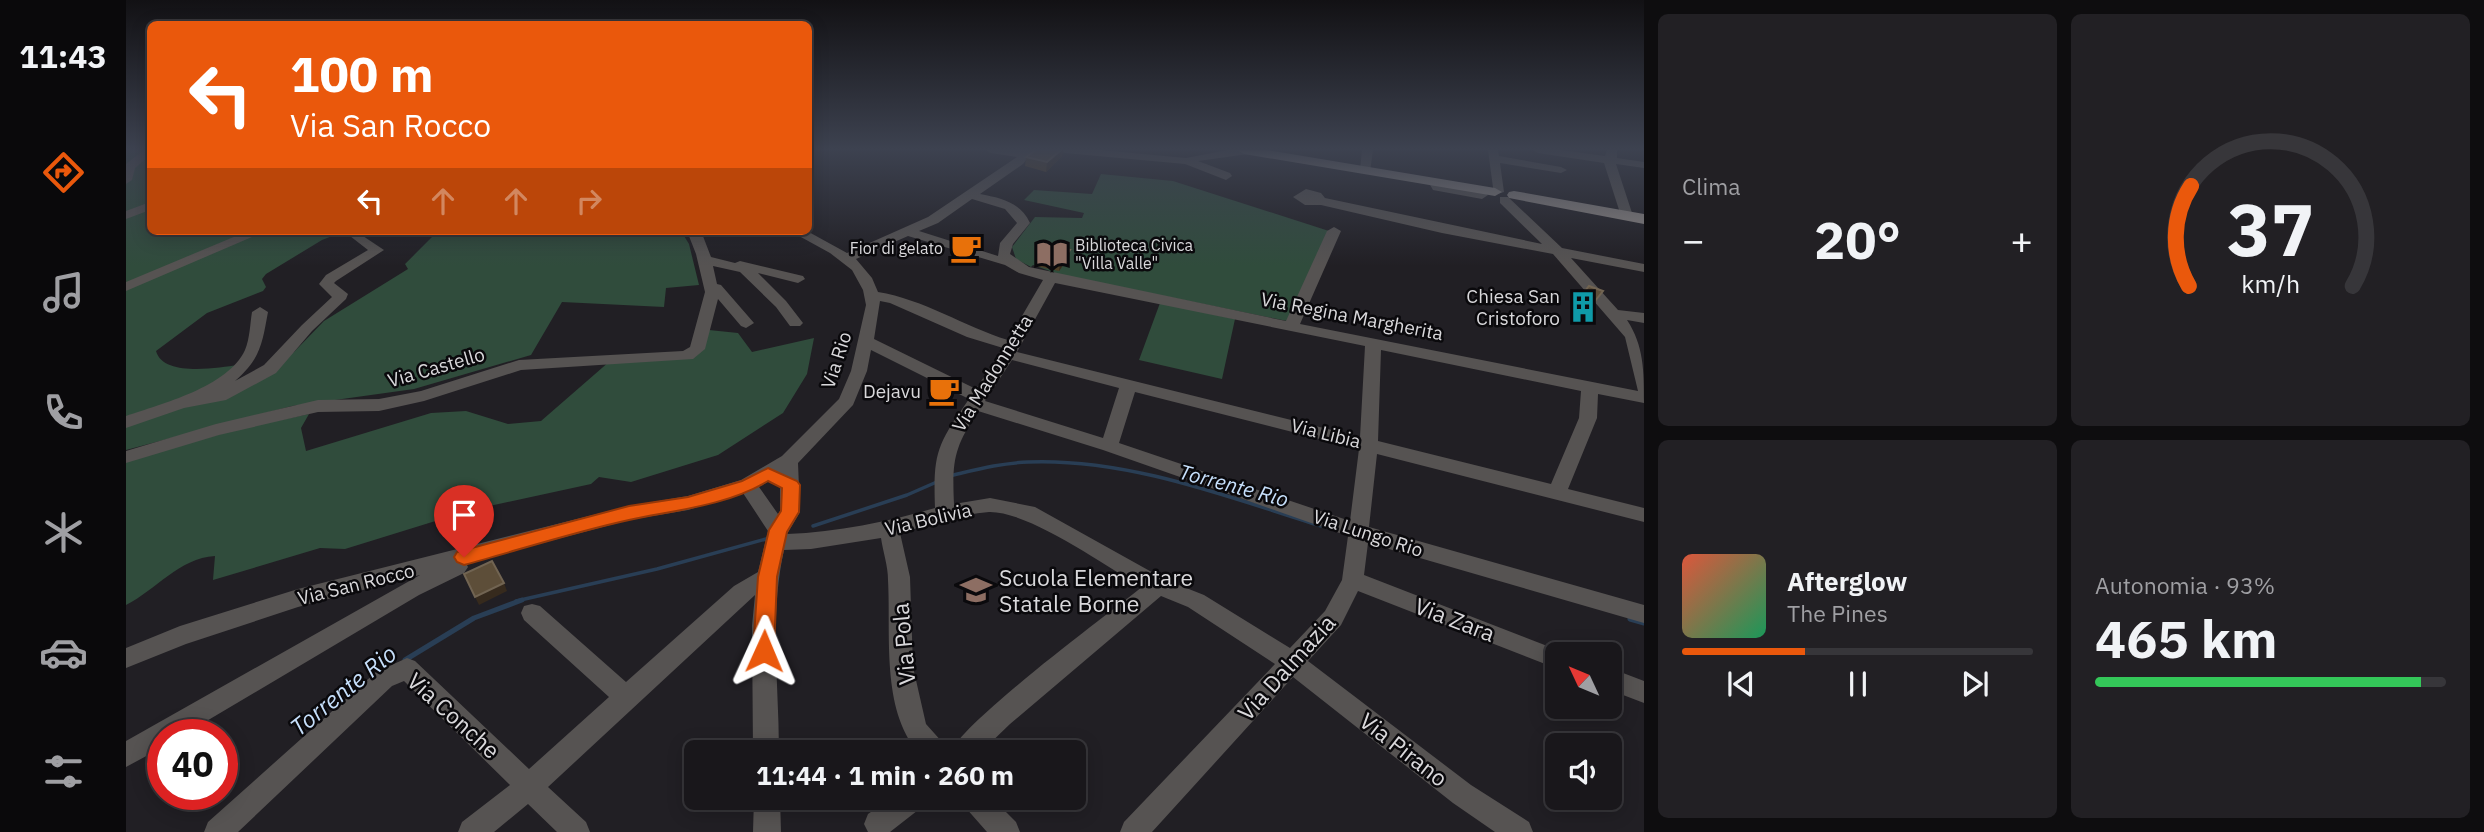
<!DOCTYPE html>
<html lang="it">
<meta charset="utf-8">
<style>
body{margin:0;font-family:"IBM Plex Sans",sans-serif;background:#222024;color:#f1f3f6;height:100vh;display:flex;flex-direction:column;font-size:26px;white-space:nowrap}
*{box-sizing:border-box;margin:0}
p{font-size:23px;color:#9f9fa3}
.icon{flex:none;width:38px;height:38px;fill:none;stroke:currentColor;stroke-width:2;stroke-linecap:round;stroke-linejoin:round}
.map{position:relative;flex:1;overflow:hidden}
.details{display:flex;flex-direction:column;gap:14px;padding:14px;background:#0e0d0f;width:840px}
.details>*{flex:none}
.banner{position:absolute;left:21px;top:21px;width:665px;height:214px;border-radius:10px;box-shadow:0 4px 18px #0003,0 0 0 2px #37363a;background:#ea580c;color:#fff;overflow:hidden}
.needle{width:46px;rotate:314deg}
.tools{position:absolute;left:1419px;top:642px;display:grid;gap:14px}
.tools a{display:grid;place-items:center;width:77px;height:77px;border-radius:10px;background:#19171b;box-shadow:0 4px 18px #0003,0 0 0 2px #37363a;font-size:35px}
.speed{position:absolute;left:21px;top:719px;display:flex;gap:14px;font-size:35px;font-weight:700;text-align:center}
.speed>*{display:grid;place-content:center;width:91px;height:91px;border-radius:50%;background:#19171b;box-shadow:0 4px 18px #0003,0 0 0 2px #37363a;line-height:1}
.speed .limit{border:10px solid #d22;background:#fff;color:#111}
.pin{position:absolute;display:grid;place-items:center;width:60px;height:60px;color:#fff;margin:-72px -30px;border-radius:50% 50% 50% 0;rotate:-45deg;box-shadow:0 0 7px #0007}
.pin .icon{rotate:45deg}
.me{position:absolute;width:77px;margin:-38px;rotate:1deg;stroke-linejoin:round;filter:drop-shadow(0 0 5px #0008)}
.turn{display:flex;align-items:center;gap:24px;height:147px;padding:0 28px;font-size:32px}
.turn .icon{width:91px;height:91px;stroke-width:2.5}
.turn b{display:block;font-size:49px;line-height:60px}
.lanes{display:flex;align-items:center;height:66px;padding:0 28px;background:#0003;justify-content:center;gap:35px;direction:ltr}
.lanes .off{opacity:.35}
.big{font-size:52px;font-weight:700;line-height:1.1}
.details .tile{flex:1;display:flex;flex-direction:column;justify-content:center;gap:10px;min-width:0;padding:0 24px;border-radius:10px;background:#222024}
.details .dial{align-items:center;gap:0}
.dial svg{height:182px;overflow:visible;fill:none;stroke:#37363a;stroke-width:7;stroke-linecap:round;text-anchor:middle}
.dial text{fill:#f1f3f6;stroke:none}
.song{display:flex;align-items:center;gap:21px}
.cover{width:84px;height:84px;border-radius:10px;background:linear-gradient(135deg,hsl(10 70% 55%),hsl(150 70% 35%))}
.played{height:7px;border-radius:4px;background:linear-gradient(90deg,#ea580c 35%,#37363a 35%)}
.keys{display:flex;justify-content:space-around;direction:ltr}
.heat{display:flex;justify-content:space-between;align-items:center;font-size:38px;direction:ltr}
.charge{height:10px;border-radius:5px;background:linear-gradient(90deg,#34c759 93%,#37363a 0)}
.details .tiles{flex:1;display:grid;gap:14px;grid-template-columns:repeat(2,1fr)}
.trip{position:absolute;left:558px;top:740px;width:402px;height:70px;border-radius:10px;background:#19171b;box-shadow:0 4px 18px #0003,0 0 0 2px #37363a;font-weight:700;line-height:70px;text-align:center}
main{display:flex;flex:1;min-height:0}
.tab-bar{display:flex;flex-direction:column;width:126px;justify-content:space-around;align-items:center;background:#0a090b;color:#9f9fa3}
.tab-bar .icon{width:49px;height:49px}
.tab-bar .selected{color:#ea580c}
.tab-bar b{font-size:32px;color:#f1f3f6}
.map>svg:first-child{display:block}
</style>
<main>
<nav class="tab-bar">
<b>11:43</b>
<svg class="icon selected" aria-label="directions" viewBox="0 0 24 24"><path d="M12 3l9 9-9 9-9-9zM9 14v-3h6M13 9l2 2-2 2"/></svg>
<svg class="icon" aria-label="music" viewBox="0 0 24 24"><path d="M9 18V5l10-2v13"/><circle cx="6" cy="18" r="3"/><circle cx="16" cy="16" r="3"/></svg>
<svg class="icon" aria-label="phone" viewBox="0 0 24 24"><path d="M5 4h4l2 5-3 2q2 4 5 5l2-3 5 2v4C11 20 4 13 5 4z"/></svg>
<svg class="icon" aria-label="climate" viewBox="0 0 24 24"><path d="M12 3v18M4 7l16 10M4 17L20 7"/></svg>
<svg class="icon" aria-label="car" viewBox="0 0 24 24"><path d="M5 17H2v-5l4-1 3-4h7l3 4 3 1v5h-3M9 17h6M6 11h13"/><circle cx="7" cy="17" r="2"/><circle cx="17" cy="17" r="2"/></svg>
<svg class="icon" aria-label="filters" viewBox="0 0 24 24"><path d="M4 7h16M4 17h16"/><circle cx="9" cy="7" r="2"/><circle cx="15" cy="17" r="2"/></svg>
</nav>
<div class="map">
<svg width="1518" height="832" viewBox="0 0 1518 832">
<rect width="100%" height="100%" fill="#211f24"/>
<path fill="#304c3c" d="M 0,150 L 24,150 L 24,231 L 219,231 L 196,240 L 140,274 L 136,279 L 140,287 L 137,291 L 81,313 L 30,351 C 37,377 91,368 112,365 L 77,397 L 168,352 L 198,321 L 282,269 L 279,264 L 310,233 L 309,231 L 555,231 L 563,244 L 573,285 L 540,288 L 538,307 L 436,302 L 405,355 L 288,389 L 166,406 L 0,450 Z
M 975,174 L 1047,181 L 1203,231 L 1161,321 L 935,275 L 907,265 L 905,267 L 890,259 L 886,247 L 909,217 L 956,218 L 958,213 L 898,200 L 908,190 L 966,194 Z
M 1034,303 L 1109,319 L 1096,379 L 1013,360 Z
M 583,330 L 612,333 L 626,352 L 688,338 L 681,374 L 657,413 L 592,455 L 505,482 L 473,477 L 465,484 L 345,510 L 219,549 L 194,548 L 87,580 L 89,556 C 53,558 30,590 0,605 L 0,461 L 112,429 L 183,414 L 175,428 L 180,451 L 305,413 L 340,411 L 382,424 L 415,421 L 484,361 L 558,356 Z"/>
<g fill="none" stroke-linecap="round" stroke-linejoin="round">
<path stroke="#293e55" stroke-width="3.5" d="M 823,476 C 849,470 875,463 902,462 C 1002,458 1102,497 1195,526
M 687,526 L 781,495 L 813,481
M 390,601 L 531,569 L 640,539"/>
<path stroke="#293e55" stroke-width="5" d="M 1504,619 L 1518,623
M 279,660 L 348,618 L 396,600"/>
<path fill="#565352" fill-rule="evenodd" d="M 18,150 L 24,150 L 24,155 L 9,168 L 6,180 L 0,184 L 0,164 Z
M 860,150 L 908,150 L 897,164 L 854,194 C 875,198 894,202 904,223 L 887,244 L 884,254 L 903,267 L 1160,321 L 1201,231 L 1208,227 L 1215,231 L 1174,324 L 1512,391 L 1499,337 L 1427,254 L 1316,233 L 1195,205 L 1179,205 L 1167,197 L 1180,189 L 1195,193 L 1199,198 L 1416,244 L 1374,203 L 1374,197 L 1382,197 L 1436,248 L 1518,264 L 1518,272 L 1445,258 L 1492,310 L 1518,313 L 1518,323 L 1501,320 C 1518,346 1518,371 1518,403 L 1472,394 L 1471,418 L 1442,489 L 1518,508 L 1518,522 L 1251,454 L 1243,527 L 1518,605 L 1518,623 L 1242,543 L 1238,575 L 1442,654 L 1432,654 L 1432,669 L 1232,591 L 1215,625 L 1182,661 L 1345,785 L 1403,822 L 1407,832 L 1369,832 L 1327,803 L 1167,677 L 1026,832 L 994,832 L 998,822 L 1149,664 L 1062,607 L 1035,596 L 884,724 L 855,752 L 825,752 C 836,722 982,614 1016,587 C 979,566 903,511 863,512 C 833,514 802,525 774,533 L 784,577 L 787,667 L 800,724 L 817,743 L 821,752 L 792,752 C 755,709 765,635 762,580 C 762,566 757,552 755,538 L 685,549 L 658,550 C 643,617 653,684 653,752 L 627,752 L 626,626 L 629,595 L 422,787 L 460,822 L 464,832 L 431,832 L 402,804 L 368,832 L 332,832 L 336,822 L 384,785 L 278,681 L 266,686 L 112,832 L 78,832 L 82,822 L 250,672 L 281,658 L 289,661 L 403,769 L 483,697 L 398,620 L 395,613 L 398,606 L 406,604 L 414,606 L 500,682 L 608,586 L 632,572 L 642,531 L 617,493 L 562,510 L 503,520 L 340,563 L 342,567 L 338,573 L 293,595 L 57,735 L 37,735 L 37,747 L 0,767 L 0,741 L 294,575 L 172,607 L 60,644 L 0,668 L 0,648 L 54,626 L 172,589 L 503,506 L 562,496 L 615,480 L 656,456 L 713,399 L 725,371 L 740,305 L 737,290 L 726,270 L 704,253 L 664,231 L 681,231 L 721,253 L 802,217 L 891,157 L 865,153 ZM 846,199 L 879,209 L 891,223 L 874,243 L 872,256 L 793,231 L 812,223 ZM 782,236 L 879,265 L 893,273 L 917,280 L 882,340 C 839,327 797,299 752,292 L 746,278 L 730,259 ZM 929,283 L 1239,346 L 1234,437 L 891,352 ZM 754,301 L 764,303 L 841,337 L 877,348 L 850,389 L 748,339 ZM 745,350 L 843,399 C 811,445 807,452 809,508 C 761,522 712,532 661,534 L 674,512 L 672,463 L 727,405 L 741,371 ZM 1255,350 L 1455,391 L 1453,418 L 1425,484 L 1252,441 ZM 886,360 L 993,388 L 977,438 L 859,401 ZM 1009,392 L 1233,449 L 1224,521 L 993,443 ZM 852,411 L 977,450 L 1222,536 L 1216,580 L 1199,611 L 1164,648 L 1078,595 L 1040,580 L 909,507 L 864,498 L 828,504 C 826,460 828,448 852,411 ZM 654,475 L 654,511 L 652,514 L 633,487 Z
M 934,150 L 974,150 L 1060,158 L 1102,150 L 1135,150 L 1129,153 L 1072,161 L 1104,173 L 1106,176 L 1100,180 L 1059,164 L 939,153 Z
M 1236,150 L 1247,150 L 1244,172 L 1234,170 Z
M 1362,150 L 1372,150 L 1373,156 L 1435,167 L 1441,170 L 1435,173 L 1374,163 L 1378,192 L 1368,195 Z
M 1407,150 L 1434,150 L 1479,156 L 1481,150 L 1491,150 L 1491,158 L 1518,162 L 1518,168 L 1490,164 L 1507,216 L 1501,220 L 1495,216 L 1478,163 L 1412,153 Z
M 1309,179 C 1324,187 1348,185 1362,195 L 1356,199 L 1307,190 L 1303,183 Z
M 24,202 L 24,210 L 0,219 L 0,211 Z
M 122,231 L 140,231 L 0,291 L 0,282 Z
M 561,231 L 575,231 L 585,257 L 609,263 L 614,261 L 677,276 L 679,279 L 672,283 L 632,273 L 660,301 L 677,323 L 674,326 L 664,326 L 650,307 L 614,272 L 587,266 L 591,284 L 595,285 L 628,323 L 620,328 L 615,326 L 592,299 L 579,349 L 567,359 L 395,370 L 298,401 L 253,411 L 192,412 L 93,435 L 0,463 L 0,451 L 90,424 L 192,400 L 253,399 L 295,391 L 393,360 L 557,351 L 564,347 L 579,292 L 570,254 Z
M 231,232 L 258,250 L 210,281 L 208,283 L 222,294 L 220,299 L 186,331 L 150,373 L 100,400 L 58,408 L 0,428 L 0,416 C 35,404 102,387 119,350 C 124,338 124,324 126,312 L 134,307 L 142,312 C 136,344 135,358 109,381 L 138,365 L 176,325 L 206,297 L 193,284 L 200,275 L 242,250 L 224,236 Z
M 1484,668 L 1518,681 L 1518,703 L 1484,690 Z
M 628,798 L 654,798 L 655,832 L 627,832 Z
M 765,798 L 800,798 L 796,807 L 764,832 L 742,832 L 738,824 L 742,814 Z
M 835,798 L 866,798 L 890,822 L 894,832 L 861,832 L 839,807 Z"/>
<path fill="#8c8683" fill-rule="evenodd" d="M 1111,150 L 1141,150 L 1369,188 L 1376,192 L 1369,196 L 1118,154 Z
M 1388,191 L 1518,214 L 1518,224 L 1383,198 L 1381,195 L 1383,192 Z"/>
</g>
<path fill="#4e3e26" d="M 910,150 L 937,150 L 936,156 L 920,172 L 899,166 L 900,157 Z
M 944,250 L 943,257 L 933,271 L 910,266 L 911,259 Z
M 1477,291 L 1460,315 L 1446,310 L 1455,296 Z"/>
<path fill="#362a1d" d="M 935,150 L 937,150 L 936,156 L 920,172 L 921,162 Z
M 944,250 L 943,257 L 933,271 L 934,264 Z
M 378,583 L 381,591 L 353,605 L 349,597 Z"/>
<path fill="#5d4e39" stroke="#716452" stroke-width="2" d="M 910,150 L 935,150 L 921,162 L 900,157 Z
M 923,245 L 944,250 L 934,264 L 911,259 Z
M 1463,286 L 1477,291 L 1469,301 L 1455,296 Z
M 366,561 L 378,583 L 349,597 L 338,574 Z"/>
<linearGradient id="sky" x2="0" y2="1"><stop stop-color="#121114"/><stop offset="0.56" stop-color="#3d4250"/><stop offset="1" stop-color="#3d4250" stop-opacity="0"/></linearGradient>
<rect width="1518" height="266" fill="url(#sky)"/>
<path fill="#ea580c" stroke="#983908" stroke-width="2" d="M 642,468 L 671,481 L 674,485 L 673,512 L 661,532 L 651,577 L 648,651 L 645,658 L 638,660 L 630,658 L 627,651 L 632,577 L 643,530 L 655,511 L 656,488 L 642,481 C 600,506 550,510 503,520 C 448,532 393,550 338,565 L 331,562 L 328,557 L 331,552 L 338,550 L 503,506 L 562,497 L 616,481 Z"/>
<defs>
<symbol id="cafe-bare" viewBox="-9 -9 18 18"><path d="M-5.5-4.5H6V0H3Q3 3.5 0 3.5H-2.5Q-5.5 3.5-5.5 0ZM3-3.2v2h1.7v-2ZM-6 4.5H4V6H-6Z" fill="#e8710a" stroke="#0a090c" stroke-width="2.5" paint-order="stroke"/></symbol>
<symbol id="library-bare" viewBox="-9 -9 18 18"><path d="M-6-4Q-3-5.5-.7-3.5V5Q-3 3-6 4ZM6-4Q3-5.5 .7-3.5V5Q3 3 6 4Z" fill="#8d6e63" stroke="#0a090c" stroke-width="2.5" paint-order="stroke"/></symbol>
<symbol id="building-bare" viewBox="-9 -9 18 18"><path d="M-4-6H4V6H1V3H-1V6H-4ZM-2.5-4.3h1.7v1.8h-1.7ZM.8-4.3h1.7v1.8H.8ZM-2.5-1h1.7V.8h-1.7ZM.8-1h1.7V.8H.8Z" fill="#0f9aa8" stroke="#0a090c" stroke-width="2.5" paint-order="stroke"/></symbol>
<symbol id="school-bare" viewBox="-9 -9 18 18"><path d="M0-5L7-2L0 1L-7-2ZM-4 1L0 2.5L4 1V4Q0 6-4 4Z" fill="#8d6e63" stroke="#0a090c" stroke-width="2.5" paint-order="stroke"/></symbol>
</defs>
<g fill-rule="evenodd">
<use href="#cafe-bare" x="818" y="226" width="44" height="44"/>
<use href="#library-bare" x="904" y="232" width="44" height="44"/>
<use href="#building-bare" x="1435" y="285" width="44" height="44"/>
<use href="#cafe-bare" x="796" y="369" width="44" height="44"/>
<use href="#school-bare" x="828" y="568" width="44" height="44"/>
</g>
<g text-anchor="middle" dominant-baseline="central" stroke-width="5" stroke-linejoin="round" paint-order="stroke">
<g font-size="16" fill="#d9d8db" stroke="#0a090c" text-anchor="start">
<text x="949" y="245">Biblioteca Civica<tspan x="949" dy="18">"Villa Valle"</tspan></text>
<text x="817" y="248" text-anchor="end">Fior di gelato</text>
</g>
<g font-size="19" fill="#d9d8db" stroke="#0a090c" text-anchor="end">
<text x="1434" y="296">Chiesa San<tspan x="1434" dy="22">Cristoforo</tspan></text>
<text x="795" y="391">Dejavu</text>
</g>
<g font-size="19" fill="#d9d8db" stroke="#0a090c">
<text transform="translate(1226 316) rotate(11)">Via Regina Margherita</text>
<text transform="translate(710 360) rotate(-72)">Via Rio</text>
<text transform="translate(310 367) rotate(-16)">Via Castello</text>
<text transform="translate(866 373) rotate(-58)">Via Madonnetta</text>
<text transform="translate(1200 433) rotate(14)">Via Libia</text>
<text transform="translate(802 519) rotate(-13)">Via Bolivia</text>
<text transform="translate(1242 533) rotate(18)">Via Lungo Rio</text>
<text transform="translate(230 584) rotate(-14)">Via San Rocco</text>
</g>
<g font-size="21" font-style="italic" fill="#c6dffb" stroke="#0a090c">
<text transform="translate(1108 485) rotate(15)">Torrente Rio</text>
</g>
<g font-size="23" fill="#d9d8db" stroke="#0a090c" text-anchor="start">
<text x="873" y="577">Scuola Elementare<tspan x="873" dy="26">Statale Borne</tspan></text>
</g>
<g font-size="23" fill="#d9d8db" stroke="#0a090c">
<text transform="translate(1329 619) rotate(21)">Via Zara</text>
<text transform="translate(777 644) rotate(-95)">Via Pola</text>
<text transform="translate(1160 667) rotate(-48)">Via Dalmazia</text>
<text transform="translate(328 715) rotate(42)">Via Conche</text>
<text transform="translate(1278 749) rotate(38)">Via Pirano</text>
</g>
<g font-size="24" font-style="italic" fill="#c6dffb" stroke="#0a090c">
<text transform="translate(217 690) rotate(-39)">Torrente Rio</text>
</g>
</g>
</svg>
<div class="tools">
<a><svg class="needle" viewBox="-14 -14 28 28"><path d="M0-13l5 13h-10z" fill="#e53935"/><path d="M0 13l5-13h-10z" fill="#9f9fa3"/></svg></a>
<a><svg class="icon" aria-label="sound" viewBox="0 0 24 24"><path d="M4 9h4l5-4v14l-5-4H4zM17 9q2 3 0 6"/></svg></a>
</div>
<div class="speed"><div class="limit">40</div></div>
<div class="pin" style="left:338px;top:557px;background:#d93025"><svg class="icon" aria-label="arrive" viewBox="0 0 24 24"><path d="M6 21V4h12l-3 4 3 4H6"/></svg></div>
<svg class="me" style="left:638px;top:651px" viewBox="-20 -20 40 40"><path d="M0-17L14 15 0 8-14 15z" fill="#ea580c" stroke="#fff" stroke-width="4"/></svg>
<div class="trip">11:44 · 1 min · 260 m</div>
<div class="banner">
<div class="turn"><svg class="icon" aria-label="left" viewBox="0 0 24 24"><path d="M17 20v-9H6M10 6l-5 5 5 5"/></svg><div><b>100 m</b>Via San Rocco</div></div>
<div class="lanes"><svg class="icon" aria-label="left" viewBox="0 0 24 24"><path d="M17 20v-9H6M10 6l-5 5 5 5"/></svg><svg class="icon off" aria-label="ahead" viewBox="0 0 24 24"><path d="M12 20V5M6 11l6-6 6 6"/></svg><svg class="icon off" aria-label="ahead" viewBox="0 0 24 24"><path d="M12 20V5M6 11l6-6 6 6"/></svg><svg class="icon off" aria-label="right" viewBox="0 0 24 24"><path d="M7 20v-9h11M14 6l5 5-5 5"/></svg></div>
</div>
</div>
<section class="details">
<div class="tiles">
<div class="tile"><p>Clima</p>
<div class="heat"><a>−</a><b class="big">20°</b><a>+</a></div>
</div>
<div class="tile dial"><svg viewBox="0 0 100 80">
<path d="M14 69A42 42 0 1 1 86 69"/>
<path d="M14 69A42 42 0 0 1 15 25" stroke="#ea580c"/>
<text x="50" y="56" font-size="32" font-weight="700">37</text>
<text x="50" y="72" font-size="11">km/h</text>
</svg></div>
<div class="tile">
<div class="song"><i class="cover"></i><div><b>Afterglow</b><p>The Pines</p></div></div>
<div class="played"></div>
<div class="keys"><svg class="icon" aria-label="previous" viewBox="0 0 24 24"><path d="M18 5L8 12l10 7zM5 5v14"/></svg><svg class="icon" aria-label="pause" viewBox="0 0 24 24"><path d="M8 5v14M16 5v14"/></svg><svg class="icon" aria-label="next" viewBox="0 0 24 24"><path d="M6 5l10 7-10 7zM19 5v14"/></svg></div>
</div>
<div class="tile"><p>Autonomia · 93%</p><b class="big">465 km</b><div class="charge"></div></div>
</div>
</section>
</main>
